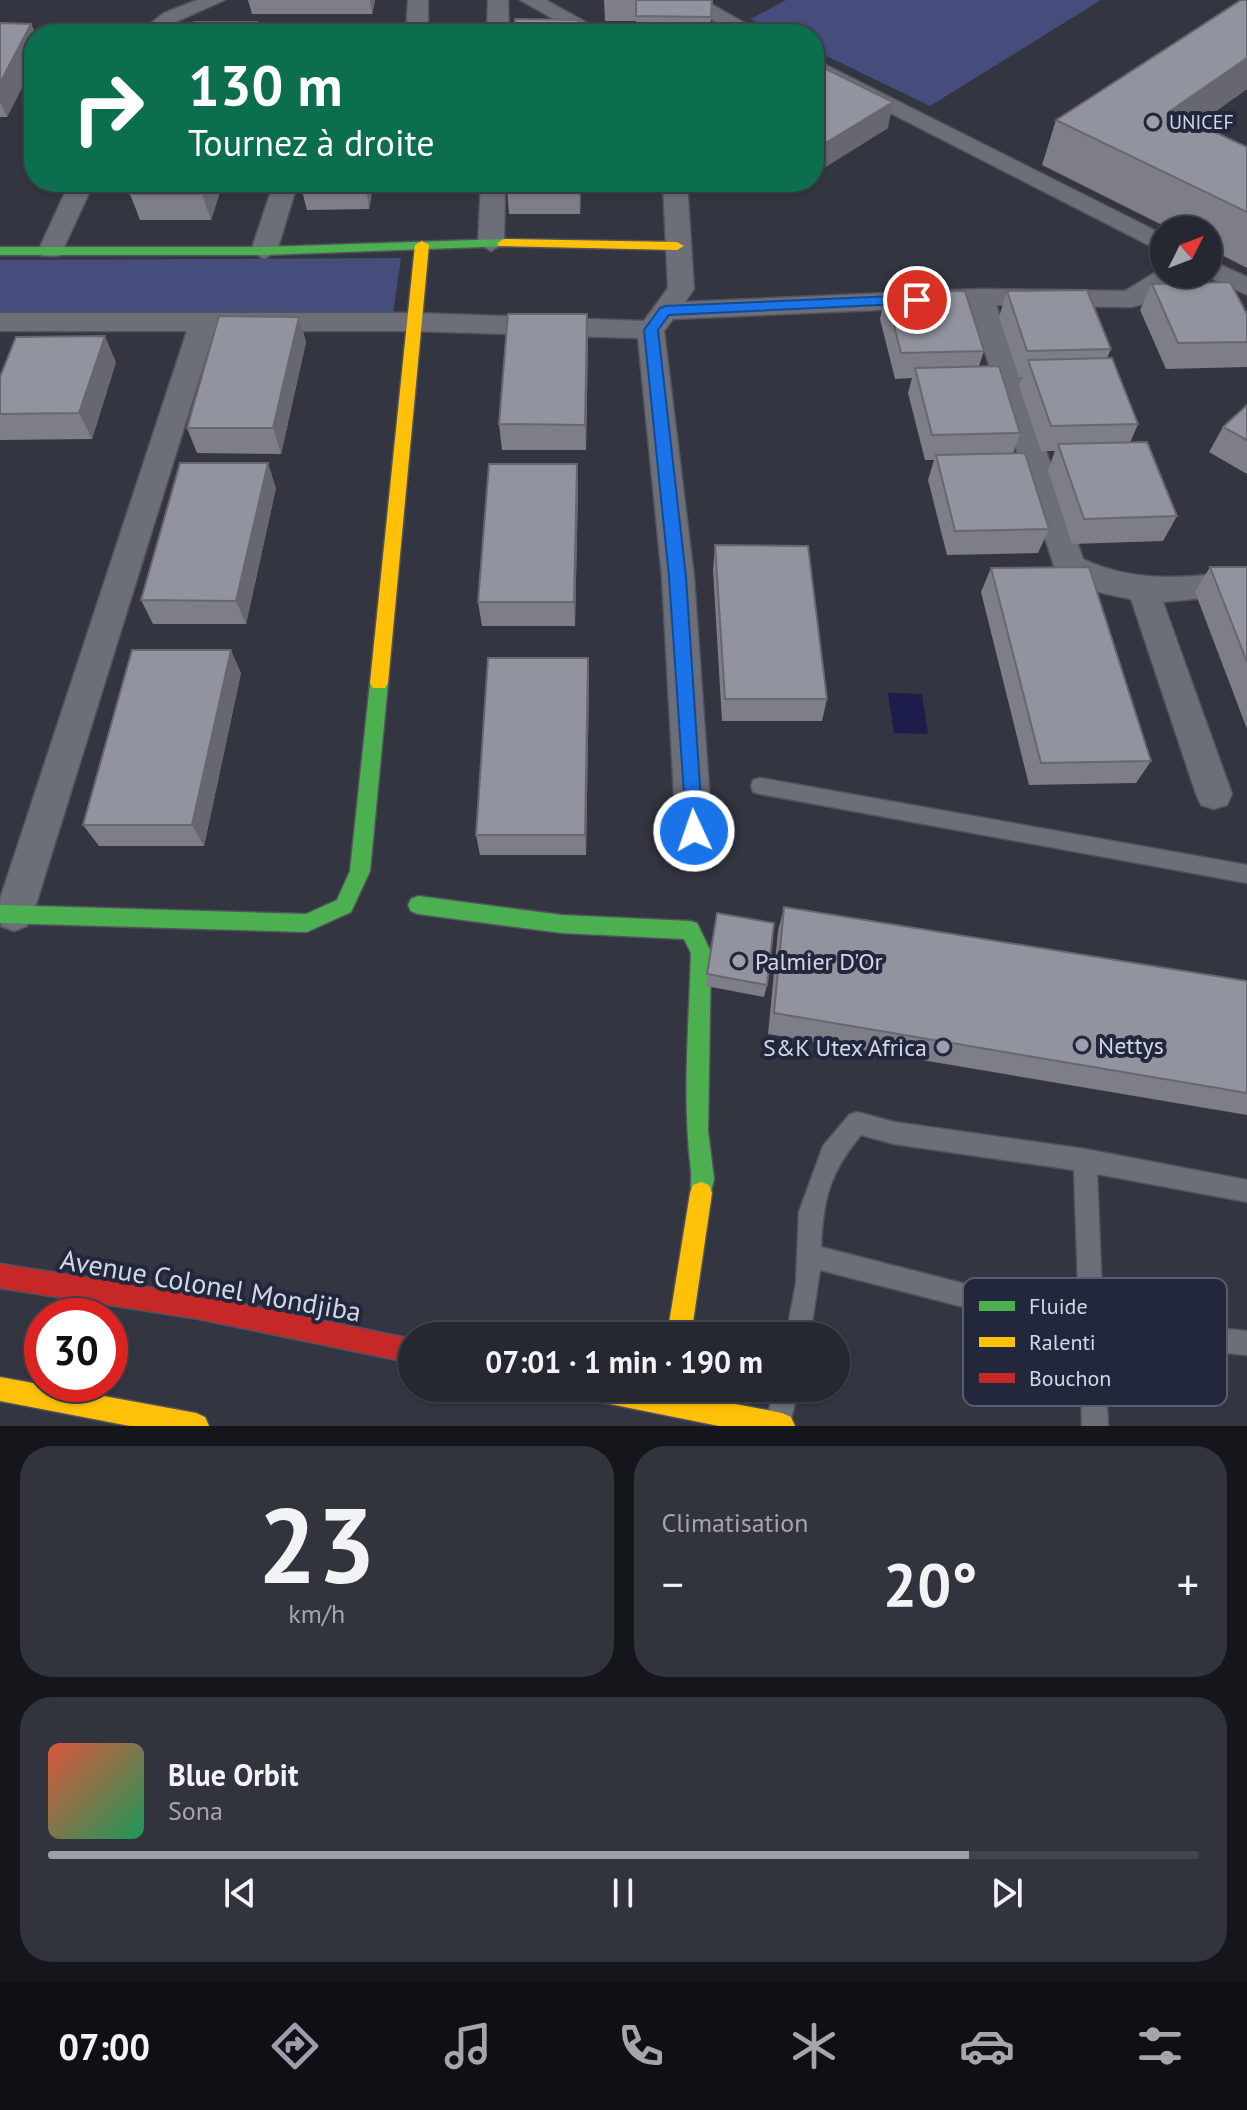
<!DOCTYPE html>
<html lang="fr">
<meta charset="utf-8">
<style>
body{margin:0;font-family:"PT Sans",sans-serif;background:#32343d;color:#f1f3f6;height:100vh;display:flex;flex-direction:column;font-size:30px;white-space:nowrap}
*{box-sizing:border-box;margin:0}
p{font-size:26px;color:#a4a6ab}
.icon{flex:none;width:44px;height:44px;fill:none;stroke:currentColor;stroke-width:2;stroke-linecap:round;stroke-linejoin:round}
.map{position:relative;height:1426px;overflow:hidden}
.drawer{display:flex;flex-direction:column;gap:20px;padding:20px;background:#15161b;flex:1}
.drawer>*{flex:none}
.top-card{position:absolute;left:24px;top:24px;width:800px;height:168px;border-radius:32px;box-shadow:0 2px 6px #0004,0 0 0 2px #42444d;background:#0b6e4f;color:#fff;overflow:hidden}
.needle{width:52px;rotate:48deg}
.fabs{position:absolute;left:1150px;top:216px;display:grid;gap:16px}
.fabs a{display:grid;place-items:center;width:72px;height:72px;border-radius:50%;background:#262831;box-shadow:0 2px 6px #0004,0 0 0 2px #42444d;font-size:40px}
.speed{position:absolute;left:24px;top:1298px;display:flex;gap:16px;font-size:40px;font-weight:700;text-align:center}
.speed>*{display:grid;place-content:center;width:104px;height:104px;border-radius:50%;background:#262831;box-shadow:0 2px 6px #0004,0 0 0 2px #42444d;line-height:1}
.speed .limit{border:12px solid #d22;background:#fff;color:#111}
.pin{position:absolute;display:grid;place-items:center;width:68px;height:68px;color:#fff;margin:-34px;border:4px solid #fff;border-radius:50%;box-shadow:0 2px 8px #0007}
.me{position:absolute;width:88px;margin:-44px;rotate:357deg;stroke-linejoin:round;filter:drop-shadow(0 0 6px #0008)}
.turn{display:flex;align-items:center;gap:28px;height:168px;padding:0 32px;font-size:36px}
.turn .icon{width:104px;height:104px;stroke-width:2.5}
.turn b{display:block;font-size:56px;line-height:68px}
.big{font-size:60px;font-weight:700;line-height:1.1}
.drawer .card{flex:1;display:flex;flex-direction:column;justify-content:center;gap:12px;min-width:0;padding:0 28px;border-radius:32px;background:#32343d}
.drawer .dial{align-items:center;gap:0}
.dial b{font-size:104px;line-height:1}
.song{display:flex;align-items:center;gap:24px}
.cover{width:96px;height:96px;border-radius:12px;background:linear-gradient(135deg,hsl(10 70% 55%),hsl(150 70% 35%))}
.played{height:8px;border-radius:4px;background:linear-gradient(90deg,#9c9eac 80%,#42444d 80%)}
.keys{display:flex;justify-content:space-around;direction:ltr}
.heat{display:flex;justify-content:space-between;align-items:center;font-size:44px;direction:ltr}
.drawer .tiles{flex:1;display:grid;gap:20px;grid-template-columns:1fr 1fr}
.card:last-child{grid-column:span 2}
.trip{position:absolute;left:398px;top:1322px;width:452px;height:80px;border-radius:40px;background:#262831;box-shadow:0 2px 6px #0004,0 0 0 2px #42444d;font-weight:700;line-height:80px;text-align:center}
.menu{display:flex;height:128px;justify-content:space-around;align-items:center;background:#0f1014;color:#a4a6ab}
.menu .icon{width:56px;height:56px}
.menu .current{color:#9c9eac}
.menu b{font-size:36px;color:#f1f3f6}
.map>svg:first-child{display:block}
</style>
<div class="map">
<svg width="1247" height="1426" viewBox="0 0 1247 1426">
<rect width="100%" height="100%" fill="#333541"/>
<path fill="#464c7b" d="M 786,0 L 1101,0 L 930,106 L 814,50 L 814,34 L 782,34 L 750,19 Z
M 401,258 L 393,314 L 0,316 L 0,260 Z"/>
<path fill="#1c1d4b" d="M 888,693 L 922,694 L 928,734 L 894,733 Z"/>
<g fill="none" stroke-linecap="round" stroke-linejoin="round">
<defs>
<path id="lane" d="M 760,778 L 1247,865 L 1247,883 L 760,794 L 753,792 L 751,786 L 753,780 Z
M 857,1112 L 894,1122 L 1085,1149 L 1247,1180 L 1247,1202 L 1097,1174 L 1103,1317 L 1247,1331 L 1247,1355 L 1104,1341 L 1108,1426 L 1082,1426 L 1080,1337 L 820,1270 L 810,1336 L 786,1336 L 796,1283 L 799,1212 L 823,1146 L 849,1115 ZM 861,1135 L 894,1144 L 1074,1170 L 1079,1313 L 821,1247 C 823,1199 830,1172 861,1135 Z
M 775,1388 L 799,1388 L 789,1426 L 769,1426 L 766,1420 Z"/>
<path id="street" d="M 197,0 L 225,0 L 178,21 L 161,34 L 137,34 L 164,13 Z
M 408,0 L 428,0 L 428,34 L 406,34 Z
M 488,0 L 508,0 L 509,34 L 487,34 Z
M 520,0 L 546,0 L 607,34 L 580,34 Z
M 678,0 L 704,0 L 764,34 L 737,34 Z
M 814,59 L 1164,235 L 1164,253 L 814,74 Z
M 70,182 L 94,182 L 60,256 L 42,256 L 38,251 Z
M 274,182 L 298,182 L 277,251 L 264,259 L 251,251 Z
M 481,182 L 505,182 L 504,243 L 491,251 L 478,243 Z
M 663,182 L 687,182 L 694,289 L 685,302 L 980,289 L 1125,291 L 1164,267 L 1164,274 L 1179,274 L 1140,305 L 1131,307 L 996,305 L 1083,559 C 1135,584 1191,578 1247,570 L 1247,594 L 1163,602 L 1232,794 L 1227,805 L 1214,809 L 1201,805 L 1196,794 L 1131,599 C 1107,594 1066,588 1054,566 L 970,306 L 673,319 L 664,331 L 694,577 L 712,831 L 707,842 L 694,847 L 681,842 L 676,831 L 662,577 L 638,338 L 413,331 L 214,331 L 33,914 L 27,926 L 14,931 L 1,926 L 0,899 L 187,331 L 0,331 L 0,313 L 413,313 L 644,321 L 668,288 Z
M 1208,259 L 1247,277 L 1247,295 L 1202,274 L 1208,274 Z"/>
<path id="fast" d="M 504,239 L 511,243 L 509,246 L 264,255 L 0,255 L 0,247 L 264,247 Z
M 379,676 L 385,678 L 388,683 L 370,871 L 351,912 L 307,932 L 0,923 L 0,905 L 306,914 L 337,900 L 350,871 L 370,683 L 373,678 Z
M 418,896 L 562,915 L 690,921 L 697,923 L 711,952 L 708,1131 L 714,1179 L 709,1201 L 701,1204 L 693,1201 C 689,1191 692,1182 691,1171 C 682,1099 689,1025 691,953 L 684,939 L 562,933 L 418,914 L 411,911 L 408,905 L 411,899 Z"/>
<path id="slow" d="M 504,239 L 677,242 L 684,246 L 677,250 L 499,246 L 497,243 Z
M 422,241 L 429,245 L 388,683 L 385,688 L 373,688 L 370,683 L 415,245 Z
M 701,1182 L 709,1185 L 712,1193 L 691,1336 L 667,1336 L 690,1193 L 693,1185 Z
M 0,1377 L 196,1413 L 205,1417 L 209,1426 L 130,1426 L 0,1401 Z
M 578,1388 L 653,1388 L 782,1413 L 791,1417 L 795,1426 L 719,1426 L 590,1400 L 581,1397 Z"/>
<path id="jam" d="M 0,1264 L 199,1295 L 412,1339 L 412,1363 L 199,1319 L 0,1288 Z"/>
</defs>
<use href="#lane" stroke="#51525d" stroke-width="3"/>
<use href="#street" stroke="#51525d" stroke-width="3"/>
<use href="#fast" stroke="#51525d" stroke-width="3"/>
<use href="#slow" stroke="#51525d" stroke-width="3"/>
<use href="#jam" stroke="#51525d" stroke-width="3"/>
<use href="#lane" fill="#6c6e78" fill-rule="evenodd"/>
<use href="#street" fill="#6c6e78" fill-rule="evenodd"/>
<use href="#fast" fill="#4caf50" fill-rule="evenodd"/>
<use href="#slow" fill="#ffc107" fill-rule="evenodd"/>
<use href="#jam" fill="#c62828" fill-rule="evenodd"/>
</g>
<path fill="#7d7e88" d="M 248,0 L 375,0 L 372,14 L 252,14 Z
M 604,0 L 712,0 L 710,34 L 636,34 L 636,21 L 605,21 Z
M 1247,0 L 1247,89 L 1198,124 L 1247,147 L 1247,268 L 1208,248 L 1208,230 L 1172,230 L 1042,165 L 1056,120 Z
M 0,23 L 31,24 L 36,34 L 34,34 L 34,64 L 7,117 L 0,117 Z
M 814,63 L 888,128 L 814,174 Z
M 134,182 L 223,182 L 211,220 L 140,220 L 130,194 Z
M 374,182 L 369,209 L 307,210 L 300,183 Z
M 581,182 L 580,214 L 509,214 L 507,188 Z
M 1152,284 L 1247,314 L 1247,367 L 1166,369 L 1140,310 Z
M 1007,291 L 1111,349 L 1107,358 L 1138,424 L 1130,443 L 1177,516 L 1163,541 L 1072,544 L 1048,470 L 1055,451 L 1041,451 L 1019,386 L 1022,377 L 1019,377 L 999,317 Z
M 886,293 L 984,351 L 979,366 L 1020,433 L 1013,454 L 1049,529 L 1038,553 L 947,555 L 928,480 L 934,460 L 925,460 L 908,393 L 912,378 L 895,379 L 880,319 Z
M 587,314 L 588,340 L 586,450 L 502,450 L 499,424 Z
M 299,317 L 306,342 L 281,454 L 197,453 L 187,428 Z
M 116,362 L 92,439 L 0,440 L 0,377 Z
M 1247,405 L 1247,474 L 1209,452 L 1223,427 Z
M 577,464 L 578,489 L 575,626 L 482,626 L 478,602 Z
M 276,488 L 246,624 L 153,624 L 141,600 Z
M 715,545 L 827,699 L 822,721 L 722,721 L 713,570 Z
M 1210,567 L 1247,567 L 1247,729 L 1195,592 Z
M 991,568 L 1151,761 L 1136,783 L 1029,785 L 981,592 Z
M 588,658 L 589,681 L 586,855 L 480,855 L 476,835 Z
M 241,673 L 204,846 L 99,846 L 83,825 Z
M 784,907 L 1247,981 L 1247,1115 L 768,1034 L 778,931 Z
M 717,913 L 767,985 L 764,997 L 706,986 Z"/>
<path fill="#66676f" d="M 370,0 L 375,0 L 372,14 Z
M 257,22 L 260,34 L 253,34 Z
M 31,24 L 36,34 L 34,34 L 34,64 L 7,117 L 0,102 L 0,83 Z
M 1247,58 L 1247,89 L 1152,156 L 1170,111 Z
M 893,102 L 888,128 L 814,174 L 814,150 Z
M 206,182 L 223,182 L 211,220 L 202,194 Z
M 365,182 L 374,182 L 369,209 Z
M 579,182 L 581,182 L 580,214 L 579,188 Z
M 587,314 L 588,340 L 586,450 L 585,425 Z
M 299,317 L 306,342 L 281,454 L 273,428 Z
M 105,336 L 116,362 L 92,439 L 79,413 Z
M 268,463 L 276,488 L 246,624 L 236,601 Z
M 577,464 L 578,489 L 575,626 L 574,602 Z
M 231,650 L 241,673 L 204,846 L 192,825 Z
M 588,658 L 589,681 L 586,855 L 585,835 Z"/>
<path fill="#91939e" stroke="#66676f" stroke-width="2" d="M 636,0 L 712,0 L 711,17 L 636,16 Z
M 1241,0 L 1247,0 L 1247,58 L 1170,111 L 1247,147 L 1247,212 L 1056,120 Z
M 515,19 L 578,20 L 578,34 L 514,34 Z
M 194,22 L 257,22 L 253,34 L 189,34 Z
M 0,23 L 31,24 L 0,83 Z
M 340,25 L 403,25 L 401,34 L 337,34 Z
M 814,63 L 893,102 L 814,150 L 814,104 L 822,99 L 814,95 Z
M 134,182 L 206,182 L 202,194 L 130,194 Z
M 508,182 L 579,182 L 579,188 L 507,188 Z
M 1230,282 L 1247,314 L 1247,342 L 1178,343 L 1152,284 Z
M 1087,290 L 1111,349 L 1027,351 L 1007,291 Z
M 965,291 L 984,351 L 901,353 L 886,293 Z
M 508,314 L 587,314 L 585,425 L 499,424 Z
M 219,316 L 299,317 L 273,428 L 187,428 Z
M 105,336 L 79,413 L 0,414 L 0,377 L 16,337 Z
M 1112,358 L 1138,424 L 1051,426 L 1028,360 Z
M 999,366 L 1020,433 L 932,435 L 915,368 Z
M 1247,405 L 1247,440 L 1223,427 Z
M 1147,442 L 1177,516 L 1084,519 L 1058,444 Z
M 1025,453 L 1049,529 L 955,531 L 936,455 Z
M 180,463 L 268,463 L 236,601 L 141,600 Z
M 489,464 L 577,464 L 574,602 L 478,602 Z
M 715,545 L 808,546 L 827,699 L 725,699 Z
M 1089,567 L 1151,761 L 1041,763 L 991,568 Z
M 1210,567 L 1247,567 L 1247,662 Z
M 132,650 L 231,650 L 192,825 L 83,825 Z
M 488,658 L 588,658 L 585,835 L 476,835 Z
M 784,907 L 1247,981 L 1247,1093 L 774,1013 Z
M 717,913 L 774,923 L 767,985 L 707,974 Z"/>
<path fill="#1a73e8" stroke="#114b97" stroke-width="2" d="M 917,295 L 924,300 L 922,303 L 669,315 L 658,330 L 686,577 L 703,831 L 700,837 L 687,837 L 669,577 L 644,330 L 660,308 L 665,306 Z"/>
<g fill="#9c9eac" stroke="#23273c" stroke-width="3">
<circle cx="1153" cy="122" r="8"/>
<circle cx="739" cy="961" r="8"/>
<circle cx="1082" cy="1045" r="8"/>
<circle cx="943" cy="1047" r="8"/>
</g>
<g text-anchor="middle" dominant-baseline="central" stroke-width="8" stroke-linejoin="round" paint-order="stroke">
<g font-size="20" fill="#d4d7e6" stroke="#23273c" text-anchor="start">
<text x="1169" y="122">UNICEF</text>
</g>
<g font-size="24" fill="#d4d7e6" stroke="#23273c" text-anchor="start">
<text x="755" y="961">Palmier D'Or</text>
<text x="1098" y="1045">Nettys</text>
<text x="927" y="1047" text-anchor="end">S&amp;K Utex Africa</text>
</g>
<g font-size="28" fill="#d4d7e6" stroke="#23273c">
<text transform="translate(211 1285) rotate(10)">Avenue Colonel Mondjiba</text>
</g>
</g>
<rect x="963" y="1278" width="264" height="128" rx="12" fill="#23273c" stroke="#585c6f" stroke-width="2"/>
<rect x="979" y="1301" width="36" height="10" fill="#4caf50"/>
<rect x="979" y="1337" width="36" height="10" fill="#ffc107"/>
<rect x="979" y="1373" width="36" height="10" fill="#c62828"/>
<g font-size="22" fill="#d4d7e6">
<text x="1029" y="1314">Fluide</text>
<text x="1029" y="1350">Ralenti</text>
<text x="1029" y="1386">Bouchon</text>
</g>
</svg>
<div class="fabs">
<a><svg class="needle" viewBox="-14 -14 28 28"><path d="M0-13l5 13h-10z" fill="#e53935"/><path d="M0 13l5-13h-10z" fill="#a4a6ab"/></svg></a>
</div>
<div class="speed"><div class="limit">30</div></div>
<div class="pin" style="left:917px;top:300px;background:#d93025"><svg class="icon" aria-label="arrive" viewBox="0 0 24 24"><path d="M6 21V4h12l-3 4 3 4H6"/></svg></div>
<svg class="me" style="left:694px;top:831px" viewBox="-20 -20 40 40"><circle r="17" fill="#1a73e8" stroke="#fff" stroke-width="3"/><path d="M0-11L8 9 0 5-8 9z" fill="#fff"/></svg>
<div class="trip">07:01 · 1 min · 190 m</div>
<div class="top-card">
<div class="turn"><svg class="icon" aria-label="right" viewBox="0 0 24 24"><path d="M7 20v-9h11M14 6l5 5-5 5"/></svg><div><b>130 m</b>Tournez à droite</div></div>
</div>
</div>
<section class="drawer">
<div class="tiles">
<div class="card dial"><b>23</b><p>km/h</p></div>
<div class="card"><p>Climatisation</p>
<div class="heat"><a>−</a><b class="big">20°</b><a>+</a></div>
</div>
<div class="card">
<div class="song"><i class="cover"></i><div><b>Blue Orbit</b><p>Sona</p></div></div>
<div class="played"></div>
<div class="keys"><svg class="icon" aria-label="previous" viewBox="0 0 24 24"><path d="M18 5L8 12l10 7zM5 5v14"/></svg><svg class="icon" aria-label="pause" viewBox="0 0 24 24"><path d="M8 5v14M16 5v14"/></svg><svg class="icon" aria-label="next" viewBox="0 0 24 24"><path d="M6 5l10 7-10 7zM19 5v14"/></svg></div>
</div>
</div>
</section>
<nav class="menu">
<b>07:00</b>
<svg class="icon current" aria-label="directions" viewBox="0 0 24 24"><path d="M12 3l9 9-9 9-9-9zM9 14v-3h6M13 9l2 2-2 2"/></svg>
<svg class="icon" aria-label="music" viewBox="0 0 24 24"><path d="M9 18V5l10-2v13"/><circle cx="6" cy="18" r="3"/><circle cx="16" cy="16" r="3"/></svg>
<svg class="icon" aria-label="phone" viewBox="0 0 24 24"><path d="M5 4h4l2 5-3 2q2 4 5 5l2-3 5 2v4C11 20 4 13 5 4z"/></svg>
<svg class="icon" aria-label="climate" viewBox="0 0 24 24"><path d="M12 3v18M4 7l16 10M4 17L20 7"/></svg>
<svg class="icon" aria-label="car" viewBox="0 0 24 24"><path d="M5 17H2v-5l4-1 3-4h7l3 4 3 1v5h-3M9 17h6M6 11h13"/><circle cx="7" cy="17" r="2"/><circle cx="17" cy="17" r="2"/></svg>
<svg class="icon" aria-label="filters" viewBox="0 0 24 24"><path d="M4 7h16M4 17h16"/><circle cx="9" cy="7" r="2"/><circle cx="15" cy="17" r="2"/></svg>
</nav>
